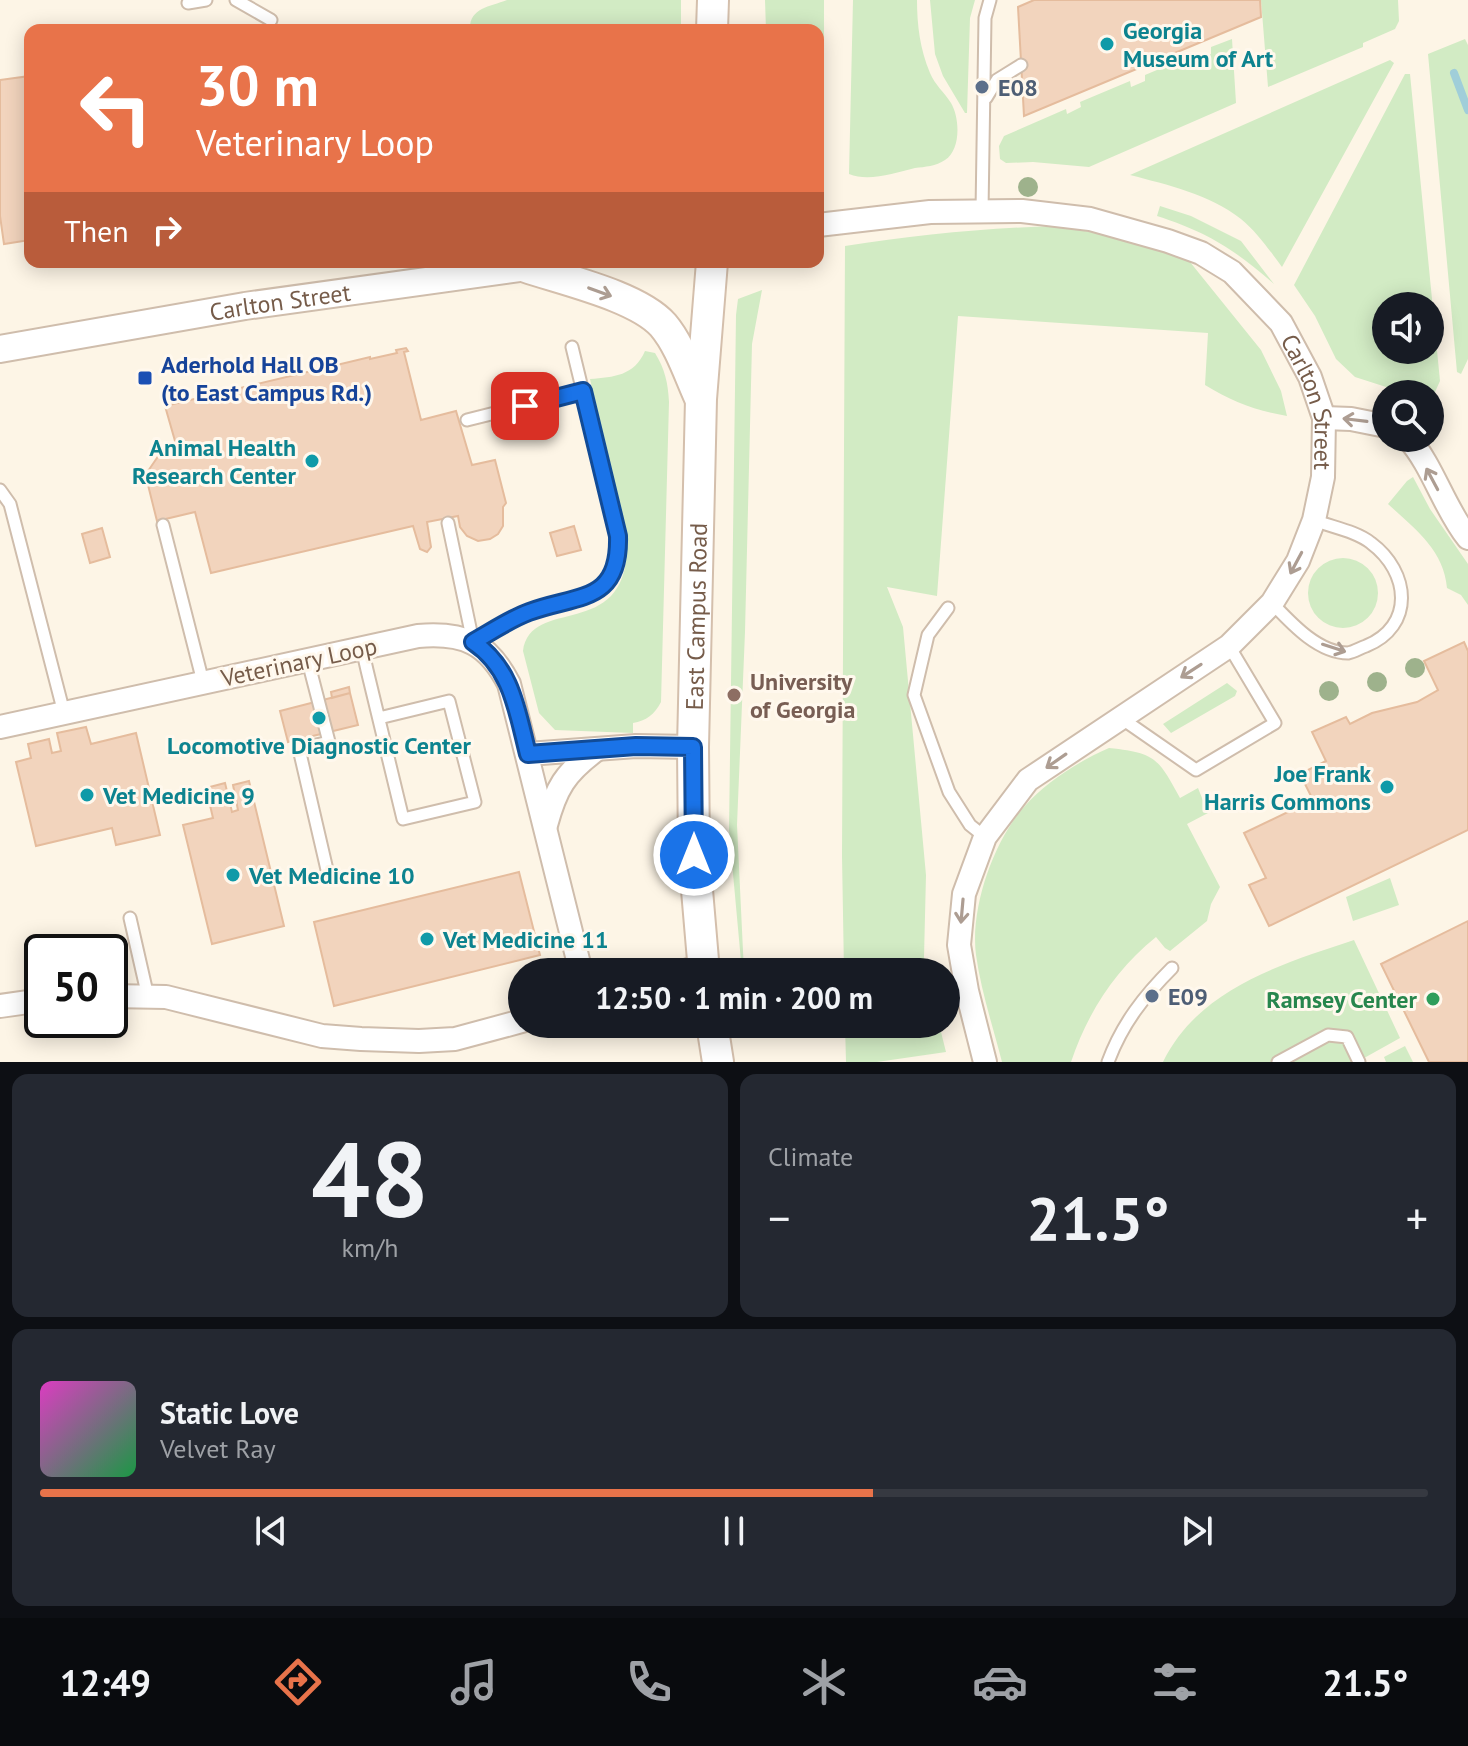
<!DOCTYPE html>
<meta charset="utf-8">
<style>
body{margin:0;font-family:"PT Sans",sans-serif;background:#242831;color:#f1f3f6;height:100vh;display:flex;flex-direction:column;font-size:30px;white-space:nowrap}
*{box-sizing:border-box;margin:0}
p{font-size:26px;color:#9ea1a6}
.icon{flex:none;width:44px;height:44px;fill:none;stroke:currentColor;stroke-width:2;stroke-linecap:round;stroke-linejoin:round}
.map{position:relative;height:1062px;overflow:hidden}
.details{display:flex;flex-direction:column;gap:12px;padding:12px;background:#0d0f14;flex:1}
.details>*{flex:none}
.hud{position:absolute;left:24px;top:24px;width:800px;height:244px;border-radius:16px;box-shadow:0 4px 20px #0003;background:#e8734a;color:#fff;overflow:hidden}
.fabs{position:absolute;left:1372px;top:292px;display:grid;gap:16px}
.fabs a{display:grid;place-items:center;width:72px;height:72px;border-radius:50%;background:#171b24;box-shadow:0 4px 20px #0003;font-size:40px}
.speed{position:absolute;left:24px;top:934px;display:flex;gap:16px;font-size:40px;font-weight:700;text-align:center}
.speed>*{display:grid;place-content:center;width:104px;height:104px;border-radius:50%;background:#171b24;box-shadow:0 4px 20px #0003;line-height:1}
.speed .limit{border:4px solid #111;border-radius:12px;background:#fff;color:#111}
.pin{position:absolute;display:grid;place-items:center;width:68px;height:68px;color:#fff;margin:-34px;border-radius:16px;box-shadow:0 4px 12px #0006}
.me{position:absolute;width:88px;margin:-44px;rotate:0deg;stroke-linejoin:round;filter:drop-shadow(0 0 6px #0008)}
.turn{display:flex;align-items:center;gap:28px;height:168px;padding:0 40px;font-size:36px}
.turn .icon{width:104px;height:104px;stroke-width:2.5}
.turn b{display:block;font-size:56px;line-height:68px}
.then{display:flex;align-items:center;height:76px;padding:0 40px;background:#0003;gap:16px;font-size:30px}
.big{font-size:60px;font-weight:600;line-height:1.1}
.details .card{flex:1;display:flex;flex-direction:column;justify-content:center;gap:12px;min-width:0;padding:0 28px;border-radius:16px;background:#242831}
.details .dial{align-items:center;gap:0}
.dial b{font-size:104px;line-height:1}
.song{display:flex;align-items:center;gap:24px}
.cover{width:96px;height:96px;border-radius:12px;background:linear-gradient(135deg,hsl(310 70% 55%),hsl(140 70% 35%))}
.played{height:8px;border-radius:4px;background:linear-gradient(90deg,#e8734a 60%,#363941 60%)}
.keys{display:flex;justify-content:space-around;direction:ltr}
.heat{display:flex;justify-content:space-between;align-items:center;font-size:44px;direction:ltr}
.details .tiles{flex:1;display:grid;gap:12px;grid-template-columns:1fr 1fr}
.card:last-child{grid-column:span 2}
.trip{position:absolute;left:508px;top:958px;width:452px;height:80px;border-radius:40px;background:#171b24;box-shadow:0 4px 20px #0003;font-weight:600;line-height:80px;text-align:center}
.dock{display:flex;height:128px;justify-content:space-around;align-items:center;background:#090b0e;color:#9ea1a6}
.dock .icon{width:56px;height:56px}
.dock .selected{color:#e8734a}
.dock b{font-size:36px;color:#f1f3f6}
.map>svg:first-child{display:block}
</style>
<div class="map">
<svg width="1468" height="1062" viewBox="0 0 1468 1062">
<rect width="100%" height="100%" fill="#fdf5e6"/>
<path fill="#d2ebc4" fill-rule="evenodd" d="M 507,0 L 681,0 L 681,30 L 470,30 C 469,8 489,7 507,0 Z
M 765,0 L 824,0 L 824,181 L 818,183 L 818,30 L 766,30 Z
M 853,0 L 917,0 C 917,25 920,49 930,73 C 935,85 944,92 951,103 C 960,118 961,150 945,160 C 936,166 925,167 915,168 C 894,173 869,182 849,174 Z
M 930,0 L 975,0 L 970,18 L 967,113 L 965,113 L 943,76 L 935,54 Z
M 1261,0 L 1398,0 L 1399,21 L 1395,29 L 1363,43 L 1363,47 L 1268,87 Z
M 1232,39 L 1236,103 L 1089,167 L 1033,162 L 1006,163 L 1000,159 L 999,146 L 1004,136 L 1066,109 L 1067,114 L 1081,107 L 1080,102 L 1130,81 L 1131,87 L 1145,81 L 1145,75 L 1195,54 L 1196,60 L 1211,54 L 1211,47 Z
M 1465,39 L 1468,45 L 1468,359 L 1461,374 L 1457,372 L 1428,54 Z
M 1390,60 L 1394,63 L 1282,267 C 1270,251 1257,232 1241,219 C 1209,194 1168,185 1130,175 Z
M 1405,74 L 1410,74 L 1440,381 L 1435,392 L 1408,394 L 1355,377 L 1336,359 L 1315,316 L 1294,285 ZM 1386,306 L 1430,306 L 1430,350 L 1386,350 Z
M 1160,206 L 1191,216 L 1241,241 L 1274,284 C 1234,249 1207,232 1157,216 Z
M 1056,226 L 1124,238 L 1190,262 L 1261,350 L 1281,391 L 1287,416 C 1256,411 1231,401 1205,385 L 1208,333 L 958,316 L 937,596 L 887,587 L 903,627 L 926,875 L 924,957 L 927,972 L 844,972 L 842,856 L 845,246 C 915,235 985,228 1056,226 Z
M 762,290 L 752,344 L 745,632 L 737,825 L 744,972 L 742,972 L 729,830 L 736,315 L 738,299 Z
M 645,351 L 655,353 C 665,369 668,383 669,402 L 661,702 C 655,714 646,721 633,723 L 633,733 L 555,730 L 539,713 L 523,651 C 531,595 625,642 627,548 L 590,379 C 614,377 634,376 645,351 Z
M 1413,477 L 1430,509 L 1468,564 L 1468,605 L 1461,595 L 1447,588 C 1444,550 1414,528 1388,504 L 1407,481 Z
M1308 593a35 35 0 1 1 70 0a35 35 0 1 1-70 0Z
M 1227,683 L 1237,691 L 1235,696 L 1171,733 L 1163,724 Z
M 1109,748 C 1156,753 1158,758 1180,798 L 1198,788 L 1208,813 L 1187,824 L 1220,887 L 1211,904 L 1207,921 L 1170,951 L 1165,948 L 1156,937 C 1115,970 1088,1012 1071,1062 L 1002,1062 C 993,1027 981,991 976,955 C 970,909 993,842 1024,807 C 1046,782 1079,761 1109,748 Z
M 1390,878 L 1399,905 L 1353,921 L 1346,897 Z
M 1354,940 L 1400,1038 L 1357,1062 L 1163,1062 C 1199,988 1282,964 1354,940 Z
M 845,1024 L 939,1024 L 946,1052 L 877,1062 L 846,1062 Z
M 1405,1046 L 1413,1062 L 1386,1062 L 1384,1057 Z"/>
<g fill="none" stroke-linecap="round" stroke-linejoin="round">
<path stroke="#a0ced9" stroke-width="8" d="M 1454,73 L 1468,110"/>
</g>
<path fill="#f2d4bd" stroke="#e5bc9d" stroke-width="2" d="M 1034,0 L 1260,0 L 1261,17 L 1024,116 L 1018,7 Z
M 30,76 L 30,240 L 4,244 L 0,216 L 0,80 Z
M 406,348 L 408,351 L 404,352 L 421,420 L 456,411 L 472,465 L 495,460 L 506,503 L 503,507 L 503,526 L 498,534 L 490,539 L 478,541 L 467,536 L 460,527 L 458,516 L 427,522 L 431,547 L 427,552 L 420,549 L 413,526 L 211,573 L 195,512 L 157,521 L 147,481 L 148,471 L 159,455 L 177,448 L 165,406 L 370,357 L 370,359 L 397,353 L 396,350 Z
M 574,526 L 581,550 L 557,556 L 550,533 Z
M 102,528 L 110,557 L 90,563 L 82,534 Z
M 1464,642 L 1468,651 L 1468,830 L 1269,926 L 1249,885 L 1266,878 L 1244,833 L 1313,800 L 1300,774 L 1326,761 L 1312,732 L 1346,717 L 1350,724 L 1372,713 L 1417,702 L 1438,690 L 1424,661 Z
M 349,687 L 350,693 L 332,698 L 331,692 Z
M 350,693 L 358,725 L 288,742 L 280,711 Z
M 86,727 L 91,744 L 136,733 L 160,835 L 116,845 L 112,828 L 36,846 L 16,762 L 31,758 L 28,744 L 49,739 L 52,753 L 61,751 L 57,733 Z
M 249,781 L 284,926 L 212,944 L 183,825 L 213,818 L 206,788 L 225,783 L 232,812 L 238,810 L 233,785 Z
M 519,872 L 540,955 L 334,1006 L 314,922 Z
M 1468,921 L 1468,1062 L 1429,1062 L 1381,964 Z"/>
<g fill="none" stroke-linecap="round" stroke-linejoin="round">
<defs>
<path id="service" d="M 236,0 L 271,20
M 188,3 L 206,0
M 986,98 L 997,80 L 1021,65
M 982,211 L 985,18 L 990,0
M 467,420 L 583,391
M 0,490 L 10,504 L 64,713
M 448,523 L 473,642 C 491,632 510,619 529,612 C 577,594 620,604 618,536 L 572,347
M 163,525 L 203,682
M 1272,603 C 1291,623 1318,653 1348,653 C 1354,652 1360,648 1366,646 C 1415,626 1410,572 1371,543 C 1356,531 1331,527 1314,520
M 948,608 L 928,635 L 914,695 L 949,792 L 970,825 L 985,837
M 362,648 L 367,670 L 403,819 L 475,802 L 449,701 L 379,718
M 308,661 L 329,742 L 299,749 L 328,874
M 1121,718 L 1196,770 L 1275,723 L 1229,646
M 130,918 L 148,997
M 1108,1062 C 1122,1024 1144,996 1172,968
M 1278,1062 L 1328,1035 L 1347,1037 L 1359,1062"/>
<g id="minor">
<path id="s1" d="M 818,225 L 930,212 L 1022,211 L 1090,219 L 1168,241 L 1201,253 L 1232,272 L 1281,323 L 1310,377 L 1324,418 L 1323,477 L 1314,520 L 1298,561 L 1272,603 L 1229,646 L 1028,780 L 985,837 L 964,894 L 959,945 L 967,991 L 985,1062"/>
<path d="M 1324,418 L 1351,419 L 1386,426"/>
<path d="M 1408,438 C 1433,466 1444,508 1468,538"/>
<path d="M 0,727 L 418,636 C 464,632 488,643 509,684 L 581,972"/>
<path d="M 528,754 L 636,746 L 693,747"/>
<path d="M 546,825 C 556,788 565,773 596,750"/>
<path d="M 681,972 L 703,966"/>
<path d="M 110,996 L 166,997 L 322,1036 L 361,1039 L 419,1041 L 455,1039 L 522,1021"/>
<path d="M 0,1006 L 42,1000"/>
</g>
<g id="tertiary">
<path id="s2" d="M 0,349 L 245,306 L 563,262"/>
</g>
<g id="secondary">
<path d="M 712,30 L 713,0"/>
<path d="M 526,267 C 564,280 637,296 663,325 C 680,345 689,374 700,398"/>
<path id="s3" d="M 704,972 L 694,855 L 693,747 L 701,399 L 712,262"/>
<path d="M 712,1024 L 718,1062"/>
</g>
</defs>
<use href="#service" stroke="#cfbdac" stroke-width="15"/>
<use href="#minor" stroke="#cfbdac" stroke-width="26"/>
<use href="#tertiary" stroke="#cfbdac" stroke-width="30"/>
<use href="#secondary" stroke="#d4bfac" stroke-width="34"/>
<use href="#service" stroke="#fff" stroke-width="11"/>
<use href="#minor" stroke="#fff" stroke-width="22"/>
<use href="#tertiary" stroke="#fff" stroke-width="26"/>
<use href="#secondary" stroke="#fff" stroke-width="30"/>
</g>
<g fill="#9eb28c">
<circle cx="1028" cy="187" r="10"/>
<circle cx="1415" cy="668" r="10"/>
<circle cx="1377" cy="682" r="10"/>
<circle cx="1329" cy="691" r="10"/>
</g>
<defs><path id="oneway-shaft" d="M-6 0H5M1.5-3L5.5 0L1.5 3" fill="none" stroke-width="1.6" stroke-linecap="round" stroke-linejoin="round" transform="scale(2)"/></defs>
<g stroke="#ad9d92">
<use href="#oneway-shaft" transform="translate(600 292) rotate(20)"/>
<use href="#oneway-shaft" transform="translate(1355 420) rotate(-173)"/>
<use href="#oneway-shaft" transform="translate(1432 479) rotate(-118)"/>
<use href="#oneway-shaft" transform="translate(1296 563) rotate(118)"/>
<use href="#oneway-shaft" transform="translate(1334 648) rotate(18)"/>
<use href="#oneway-shaft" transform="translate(1191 671) rotate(147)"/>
<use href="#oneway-shaft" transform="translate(1056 761) rotate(145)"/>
<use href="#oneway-shaft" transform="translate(962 911) rotate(95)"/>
</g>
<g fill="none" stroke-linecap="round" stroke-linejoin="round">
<defs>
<path id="route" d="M 525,406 L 583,391 L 618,536 C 620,604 577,594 529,612 C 510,619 491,632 473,642 C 512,668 517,711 528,754 L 636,746 L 693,747 L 694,855"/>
</defs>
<use href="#route" stroke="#114b97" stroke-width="20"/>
<use href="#route" stroke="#1a73e8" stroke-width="14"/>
</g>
<g fill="#0f9aa8" stroke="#fff8ed" stroke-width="3">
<circle cx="1107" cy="44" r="8"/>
<circle cx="312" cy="461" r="8"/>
<circle cx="319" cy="718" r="8"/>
<circle cx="1387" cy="787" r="8"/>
<circle cx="87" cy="795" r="8"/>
<circle cx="233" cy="875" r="8"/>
<circle cx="427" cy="939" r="8"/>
</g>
<g fill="#5c6f8a" stroke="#fff8ed" stroke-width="3">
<circle cx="982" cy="87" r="8"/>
<circle cx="1152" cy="996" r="8"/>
</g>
<rect fill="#1a4fb4" stroke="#fff8ed" stroke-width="3" x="137" y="370" width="16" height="16" rx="4"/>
<circle fill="#8d6e63" stroke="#fff8ed" stroke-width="3" cx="734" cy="695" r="8"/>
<circle fill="#2e9e5b" stroke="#fff8ed" stroke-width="3" cx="1433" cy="999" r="8"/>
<g text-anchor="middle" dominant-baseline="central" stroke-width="6" stroke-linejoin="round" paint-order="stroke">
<g font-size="24" font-weight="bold" fill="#0d838f" stroke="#fff8ed" text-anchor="start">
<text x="1123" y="30">Georgia<tspan x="1123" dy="28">Museum of Art</tspan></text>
<text x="296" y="447" text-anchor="end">Animal Health<tspan x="296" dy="28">Research Center</tspan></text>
<text x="319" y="745" text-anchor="middle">Locomotive Diagnostic Center</text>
<text x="1371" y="773" text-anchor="end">Joe Frank<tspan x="1371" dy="28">Harris Commons</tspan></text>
<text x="103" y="795">Vet Medicine 9</text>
<text x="249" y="875">Vet Medicine 10</text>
<text x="443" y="939">Vet Medicine 11</text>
</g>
<g font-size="24" font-weight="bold" fill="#4e5e75" stroke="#fff8ed" text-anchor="start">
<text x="998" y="87">E08</text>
<text x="1168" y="996">E09</text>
</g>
<g font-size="24" fill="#765c4a" stroke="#fff8ed">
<text stroke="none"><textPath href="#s2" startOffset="284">Carlton Street</textPath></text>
<text stroke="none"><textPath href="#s1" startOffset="582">Carlton Street</textPath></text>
<text stroke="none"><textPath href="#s3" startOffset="356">East Campus Road</textPath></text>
<text transform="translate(299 662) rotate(-12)">Veterinary Loop</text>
</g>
<g font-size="24" font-weight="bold" fill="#164399" stroke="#fff8ed" text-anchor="start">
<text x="161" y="364">Aderhold Hall OB<tspan x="161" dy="28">(to East Campus Rd.)</tspan></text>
</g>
<g font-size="24" font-weight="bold" fill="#785e54" stroke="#fff8ed" text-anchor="start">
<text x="750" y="681">University<tspan x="750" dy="28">of Georgia</tspan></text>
</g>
<g font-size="24" font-weight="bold" fill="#27864d" stroke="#fff8ed" text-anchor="end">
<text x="1417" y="999">Ramsey Center</text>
</g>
</g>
</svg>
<div class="fabs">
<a><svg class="icon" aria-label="sound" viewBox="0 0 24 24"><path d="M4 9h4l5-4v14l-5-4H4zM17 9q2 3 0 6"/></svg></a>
<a><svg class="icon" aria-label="search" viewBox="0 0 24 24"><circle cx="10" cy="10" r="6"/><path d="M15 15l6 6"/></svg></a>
</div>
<div class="speed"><div class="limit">50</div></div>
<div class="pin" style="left:525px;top:406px;background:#d93025"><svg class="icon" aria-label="arrive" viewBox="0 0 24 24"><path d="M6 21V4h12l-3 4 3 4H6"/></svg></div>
<svg class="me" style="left:694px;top:855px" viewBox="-20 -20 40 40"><circle r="17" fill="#1a73e8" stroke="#fff" stroke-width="3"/><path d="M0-11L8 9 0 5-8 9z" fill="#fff"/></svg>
<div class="trip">12:50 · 1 min · 200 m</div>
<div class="hud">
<div class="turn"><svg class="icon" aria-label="left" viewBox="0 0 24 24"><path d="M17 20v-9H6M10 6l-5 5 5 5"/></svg><div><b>30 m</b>Veterinary Loop</div></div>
<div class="then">Then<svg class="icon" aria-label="right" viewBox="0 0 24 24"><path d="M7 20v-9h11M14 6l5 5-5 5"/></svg></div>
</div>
</div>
<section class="details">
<div class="tiles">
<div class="card dial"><b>48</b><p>km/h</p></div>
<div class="card"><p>Climate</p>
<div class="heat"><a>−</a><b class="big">21.5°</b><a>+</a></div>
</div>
<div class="card">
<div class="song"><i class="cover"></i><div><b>Static Love</b><p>Velvet Ray</p></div></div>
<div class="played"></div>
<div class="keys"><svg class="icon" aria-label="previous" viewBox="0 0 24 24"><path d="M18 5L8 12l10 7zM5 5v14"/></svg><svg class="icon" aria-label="pause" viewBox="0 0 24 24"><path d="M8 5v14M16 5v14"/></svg><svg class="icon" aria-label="next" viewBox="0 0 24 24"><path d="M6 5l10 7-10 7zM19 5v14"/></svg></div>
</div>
</div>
</section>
<nav class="dock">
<b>12:49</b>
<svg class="icon selected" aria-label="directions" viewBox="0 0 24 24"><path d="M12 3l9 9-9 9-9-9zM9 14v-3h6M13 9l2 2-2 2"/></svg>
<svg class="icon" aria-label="music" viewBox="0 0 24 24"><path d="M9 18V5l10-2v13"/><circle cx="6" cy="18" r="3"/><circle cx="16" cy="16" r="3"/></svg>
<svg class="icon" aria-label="phone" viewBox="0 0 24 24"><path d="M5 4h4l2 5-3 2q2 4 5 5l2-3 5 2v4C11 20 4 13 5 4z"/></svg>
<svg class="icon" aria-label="climate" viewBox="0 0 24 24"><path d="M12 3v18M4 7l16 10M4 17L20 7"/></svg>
<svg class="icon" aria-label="car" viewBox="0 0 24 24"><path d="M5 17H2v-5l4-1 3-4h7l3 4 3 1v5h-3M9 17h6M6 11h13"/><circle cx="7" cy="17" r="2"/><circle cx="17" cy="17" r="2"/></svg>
<svg class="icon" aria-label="filters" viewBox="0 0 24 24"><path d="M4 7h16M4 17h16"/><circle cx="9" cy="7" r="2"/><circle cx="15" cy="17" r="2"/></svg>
<b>21.5°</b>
</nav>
